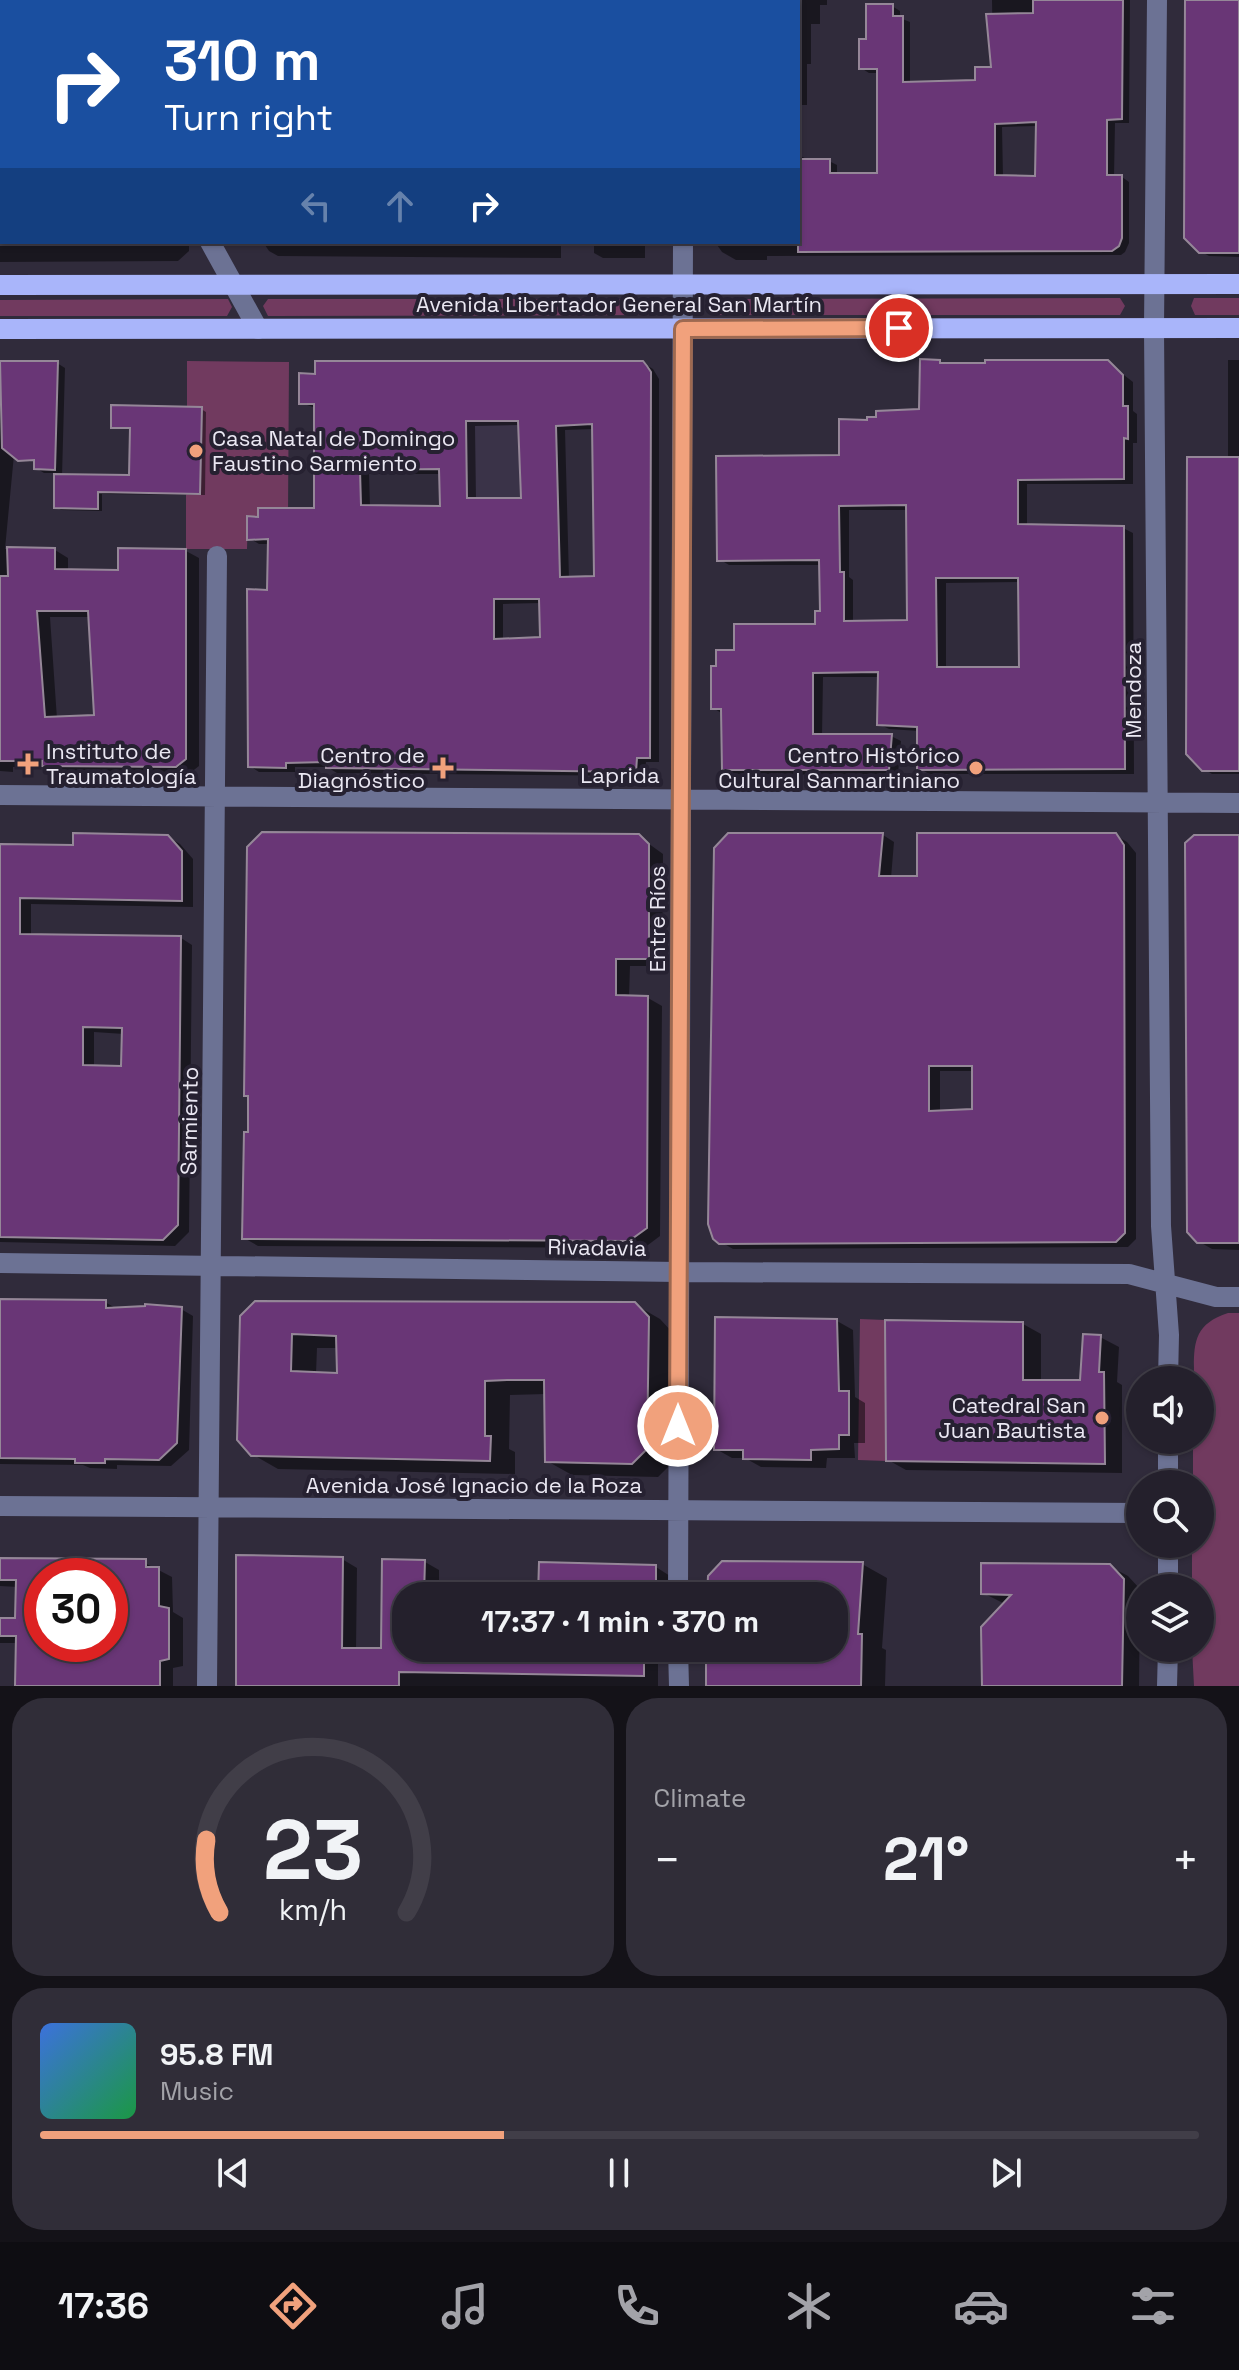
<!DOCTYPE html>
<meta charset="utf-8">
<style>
body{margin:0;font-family:"Space Grotesk",sans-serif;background:#302d38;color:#f1f3f6;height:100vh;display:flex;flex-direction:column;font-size:30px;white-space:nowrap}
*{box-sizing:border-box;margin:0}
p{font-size:26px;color:#a3a3a9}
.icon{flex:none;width:44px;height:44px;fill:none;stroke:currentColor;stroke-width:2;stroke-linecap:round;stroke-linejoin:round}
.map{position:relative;height:1686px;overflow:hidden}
.details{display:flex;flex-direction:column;gap:12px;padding:12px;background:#141218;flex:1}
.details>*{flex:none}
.hud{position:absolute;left:0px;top:0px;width:800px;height:244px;box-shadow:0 2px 6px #0004,0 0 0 2px #413e48;background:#1a4fa0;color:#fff;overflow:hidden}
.controls{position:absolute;left:1126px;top:1366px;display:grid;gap:16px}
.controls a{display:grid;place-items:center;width:88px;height:88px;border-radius:50%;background:#24202c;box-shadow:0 2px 6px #0004,0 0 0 2px #413e48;font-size:40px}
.speed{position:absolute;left:24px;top:1558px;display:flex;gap:16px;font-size:40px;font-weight:700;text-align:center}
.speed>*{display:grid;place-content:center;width:104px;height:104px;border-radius:50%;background:#24202c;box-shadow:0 2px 6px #0004,0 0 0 2px #413e48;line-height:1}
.speed .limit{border:12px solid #d22;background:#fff;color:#111}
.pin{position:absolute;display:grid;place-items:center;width:68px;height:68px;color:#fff;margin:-34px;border:4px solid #fff;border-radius:50%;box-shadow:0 2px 8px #0007}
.me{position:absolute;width:88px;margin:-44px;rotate:0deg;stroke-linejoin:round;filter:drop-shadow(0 0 6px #0008)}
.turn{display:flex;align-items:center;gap:28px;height:168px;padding:0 32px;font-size:36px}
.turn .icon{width:104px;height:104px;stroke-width:2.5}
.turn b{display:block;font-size:56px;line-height:68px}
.lanes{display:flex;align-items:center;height:76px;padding:0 32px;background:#0003;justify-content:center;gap:40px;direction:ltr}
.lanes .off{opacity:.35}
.big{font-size:60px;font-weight:700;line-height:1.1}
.details .widget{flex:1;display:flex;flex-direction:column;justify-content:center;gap:12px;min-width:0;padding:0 28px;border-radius:32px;background:#302d38}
.details .dial{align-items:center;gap:0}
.dial svg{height:208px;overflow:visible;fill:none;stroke:#413e48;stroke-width:7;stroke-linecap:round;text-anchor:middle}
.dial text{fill:#f1f3f6;stroke:none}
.song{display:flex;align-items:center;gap:24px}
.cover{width:96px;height:96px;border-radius:12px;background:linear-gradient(135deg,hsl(220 70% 55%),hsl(140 70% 35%))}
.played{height:8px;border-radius:4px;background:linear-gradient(90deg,#f1a17c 40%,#413e48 40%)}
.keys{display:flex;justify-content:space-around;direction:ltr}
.heat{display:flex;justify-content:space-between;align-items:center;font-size:44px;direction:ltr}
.details .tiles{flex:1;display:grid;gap:12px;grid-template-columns:1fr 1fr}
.widget:last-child{grid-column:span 2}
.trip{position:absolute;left:392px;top:1582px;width:456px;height:80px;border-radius:32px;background:#24202c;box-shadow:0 2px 6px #0004,0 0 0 2px #413e48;font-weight:700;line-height:80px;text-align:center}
.tabs{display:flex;height:128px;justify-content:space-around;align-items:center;background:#0e0d12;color:#a3a3a9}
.tabs .icon{width:56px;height:56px}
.tabs .selected{color:#f1a17c}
.tabs b{font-size:36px;color:#f1f3f6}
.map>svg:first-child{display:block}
</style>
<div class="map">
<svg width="1239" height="1686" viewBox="0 0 1239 1686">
<rect width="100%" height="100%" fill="#302b3b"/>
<path fill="#3a3348" d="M 517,361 L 520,498 L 440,567 L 437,362 Z"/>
<path fill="#713a5f" d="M 1120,298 L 1125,306 L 1120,315 L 715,315 L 710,308 L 715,299 Z
M 1194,298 L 1239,298 L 1239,315 L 1195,315 L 1191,306 Z
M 228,299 L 232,307 L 227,316 L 0,316 L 0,300 Z
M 268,299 L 656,299 L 661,307 L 657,315 L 268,316 L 263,306 Z
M 187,361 L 289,362 L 288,517 L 248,517 L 247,549 L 186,549 L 186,494 L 200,493 L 202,407 L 187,407 Z
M 1228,1313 L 1239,1313 L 1239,1686 L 1194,1686 L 1192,1648 L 1200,1648 L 1200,1588 L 1192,1588 L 1192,1544 L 1200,1544 L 1200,1484 L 1193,1484 L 1193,1440 L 1200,1440 L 1200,1380 L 1194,1380 C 1194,1347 1191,1325 1228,1313 Z
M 860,1319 L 885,1320 L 886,1461 L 858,1460 Z"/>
<path fill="#0007" fill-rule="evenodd" d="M 143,0 L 186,0 L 186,2 L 143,2 Z
M 247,0 L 425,0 L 425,2 L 247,2 Z
M 500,0 L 658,0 L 658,2 L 500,2 Z
M 711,0 L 827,0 L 827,5 L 820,5 L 820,24 L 811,24 L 811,64 L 807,64 L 807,105 L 798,105 L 798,2 Z
M 992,0 L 1130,0 L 1129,123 L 1115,123 L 1114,177 L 1122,177 L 1129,182 L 1129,243 L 1125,252 L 1121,255 L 767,256 L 767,260 L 736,260 L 722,252 L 715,242 L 798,242 L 798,155 L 807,159 L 829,161 L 837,165 L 837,175 L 879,175 L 879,73 L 869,73 L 861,68 L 868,41 L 892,6 L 900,11 L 900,18 L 910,22 L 910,84 L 977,82 L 993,69 ZM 1037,126 L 1037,178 L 1003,177 L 1002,127 Z
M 1187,0 L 1239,0 L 1239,257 L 1209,256 L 1200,251 Z
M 0,109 L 2,109 L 2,242 L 189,242 L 189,251 L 178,261 L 0,262 Z
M 263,242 L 561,242 L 561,258 L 278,256 L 269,251 Z
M 594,242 L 645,242 L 645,258 L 603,258 L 594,253 Z
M 1228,360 L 1239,360 L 1239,774 L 1212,774 L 1204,769 L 1228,459 Z
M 939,362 L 946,365 L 1107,362 L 1133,382 L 1133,411 L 1137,414 L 1137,443 L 1133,443 L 1133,484 L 1027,484 L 1027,526 L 1123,528 L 1133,533 L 1134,774 L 929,774 L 919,768 L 919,731 L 889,729 L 879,724 L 879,677 L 823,677 L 822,736 L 891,736 L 901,741 L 898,774 L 734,775 L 724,769 L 723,714 L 713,708 L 736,652 L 817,626 L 822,613 L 821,565 L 729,565 L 719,559 L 841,457 L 869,422 L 921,411 ZM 849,510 L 908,510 L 909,622 L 853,623 L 853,580 L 849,577 ZM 1020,582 L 1021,669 L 946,669 L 946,583 Z
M 0,363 L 9,363 L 22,371 L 5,549 L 55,550 L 68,558 L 68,571 L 120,572 L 186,551 L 199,558 L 199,766 L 190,773 L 57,772 L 49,767 L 13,767 L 13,772 L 0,771 ZM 50,617 L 91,617 L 96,717 L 57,719 Z
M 57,363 L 65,368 L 62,476 L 131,477 L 132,429 L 113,426 L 201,409 L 206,412 L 205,495 L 102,494 L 102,511 L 61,510 L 56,507 L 56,473 L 44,473 L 36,468 Z
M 643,363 L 653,369 L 659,379 L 659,762 L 646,762 L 645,776 L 337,773 L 327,767 L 295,767 L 295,772 L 259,772 L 250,766 L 269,592 L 270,544 L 259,544 L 249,538 L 316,511 L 316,408 L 301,403 ZM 520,425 L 523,500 L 476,500 L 475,426 ZM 594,429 L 596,578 L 569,579 L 565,430 ZM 369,474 L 441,474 L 442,508 L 370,507 ZM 541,603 L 542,639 L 503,640 L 503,604 Z
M 883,835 L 894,842 L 891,878 L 919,878 L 1115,835 L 1127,842 L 1136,853 L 1136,1239 L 1128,1247 L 733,1249 L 721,1242 ZM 940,1071 L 974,1071 L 974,1111 L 940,1112 Z
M 638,836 L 663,854 L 662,966 L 630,966 L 629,997 L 648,998 L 662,1006 L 660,1236 L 644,1248 L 258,1246 L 244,1238 Z
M 168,837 L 180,844 L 193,859 L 193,907 L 31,904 L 31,936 L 181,938 L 192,945 L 189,1232 L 175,1246 L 0,1242 L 0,845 L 75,847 ZM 94,1032 L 124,1034 L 123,1068 L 94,1067 Z
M 1239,837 L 1239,1250 L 1212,1249 L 1198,1241 Z
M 0,1301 L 105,1302 L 117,1309 L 181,1309 L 193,1316 L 189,1450 L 171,1466 L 117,1465 L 117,1469 L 90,1468 L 83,1465 L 0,1464 Z
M 634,1304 L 660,1319 L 673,1333 L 672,1463 L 658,1477 L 572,1475 L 547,1461 L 546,1394 L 510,1395 L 509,1449 L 515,1452 L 515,1474 L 278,1469 L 252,1454 L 242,1317 ZM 317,1348 L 338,1348 L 339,1375 L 316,1374 Z
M 837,1321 L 853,1330 L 855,1397 L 865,1403 L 865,1443 L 854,1443 L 855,1458 L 827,1458 L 826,1468 L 761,1467 L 745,1458 L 732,1458 L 716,1449 Z
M 1023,1324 L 1041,1334 L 1041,1382 L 1081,1382 L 1100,1337 L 1119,1347 L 1117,1382 L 1122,1385 L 1122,1473 L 906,1470 L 888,1460 Z
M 342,1559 L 357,1568 L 356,1650 L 383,1650 L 384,1561 L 425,1562 L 439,1570 L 439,1589 L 540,1590 L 656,1567 L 670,1576 L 670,1589 L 599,1589 L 599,1596 L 406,1596 L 406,1648 L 648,1648 L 658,1654 L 658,1686 L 237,1686 Z
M 0,1560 L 141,1561 L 172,1577 L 173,1612 L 183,1618 L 183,1666 L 173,1668 L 173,1686 L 17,1686 L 18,1643 L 0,1643 L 0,1620 L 17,1620 L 18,1587 L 0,1586 ZM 42,1576 L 110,1576 L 110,1644 L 42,1644 Z
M 862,1564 L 887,1578 L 882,1648 L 886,1650 L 885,1686 L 708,1686 L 708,1648 L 834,1648 L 834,1596 L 709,1596 Z
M 1109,1566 L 1128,1576 L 1140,1589 L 1139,1686 L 984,1686 L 1005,1604 L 983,1593 Z"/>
<path fill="#693676" stroke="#958798" stroke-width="2" fill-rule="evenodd" d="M 1033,0 L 1123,0 L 1122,119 L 1107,120 L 1107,175 L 1122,175 L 1122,238 L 1119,246 L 1112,251 L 798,252 L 798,159 L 830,159 L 830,173 L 877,173 L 877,69 L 859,69 L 859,39 L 866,39 L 866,4 L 893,4 L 893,16 L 903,16 L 903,82 L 975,80 L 975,67 L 991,67 L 986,14 L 1033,13 ZM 1036,122 L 1035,176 L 995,175 L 995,124 Z
M 1185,0 L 1239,0 L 1239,253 L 1199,253 L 1184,238 Z
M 920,359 L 940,360 L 940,363 L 985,363 L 985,360 L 1108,360 L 1123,375 L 1123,406 L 1128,406 L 1128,439 L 1124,438 L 1124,479 L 1018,480 L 1018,524 L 1124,526 L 1125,769 L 917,770 L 917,727 L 877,725 L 878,672 L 813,673 L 813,734 L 892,734 L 889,770 L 722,770 L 721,709 L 711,709 L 711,666 L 716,666 L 716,650 L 734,650 L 734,624 L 815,624 L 815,611 L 820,611 L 819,560 L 717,561 L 716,456 L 839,455 L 839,419 L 867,420 L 867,417 L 876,417 L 876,411 L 919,409 ZM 906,505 L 907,620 L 844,621 L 844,572 L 840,572 L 839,506 ZM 936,578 L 1018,578 L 1019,667 L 937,667 Z
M 0,361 L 58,361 L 55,470 L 34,469 L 34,460 L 18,461 L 2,448 Z
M 315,361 L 643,361 L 647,366 L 651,372 L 650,758 L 637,758 L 636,772 L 326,768 L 326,762 L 286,763 L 286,768 L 248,767 L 247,589 L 267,590 L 268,539 L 247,540 L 247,516 L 258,517 L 258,508 L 314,508 L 314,404 L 299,404 L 299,373 L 315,374 ZM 466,421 L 518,421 L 521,498 L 467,498 ZM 592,424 L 594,576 L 560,577 L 556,426 ZM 439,469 L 440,506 L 361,505 L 360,470 ZM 494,599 L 539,599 L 540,637 L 494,639 Z
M 111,405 L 202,407 L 200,494 L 98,492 L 98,509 L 54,508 L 54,474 L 129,475 L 130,428 L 111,428 Z
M 1187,457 L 1239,457 L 1239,771 L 1202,771 L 1186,754 Z
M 7,547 L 55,548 L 55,569 L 118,570 L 118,548 L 186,549 L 186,759 L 176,767 L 42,766 L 42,761 L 0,761 L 0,576 L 8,576 ZM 37,611 L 88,611 L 94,715 L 45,717 Z
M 262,832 L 639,834 L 649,844 L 649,959 L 616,959 L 616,995 L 648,996 L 647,1228 L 629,1241 L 242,1239 L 244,1132 L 248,1132 L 248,1096 L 244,1096 L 247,847 Z
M 73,833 L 168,835 L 182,851 L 182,901 L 20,898 L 20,934 L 181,936 L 178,1225 L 163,1240 L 0,1237 L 0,844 L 73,845 ZM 83,1027 L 122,1028 L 121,1066 L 83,1065 Z
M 728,833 L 883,833 L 879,876 L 917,876 L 917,833 L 1116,833 L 1124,845 L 1125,1233 L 1116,1242 L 719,1244 L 713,1239 L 708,1224 L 714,848 ZM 929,1066 L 972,1066 L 972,1109 L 929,1111 Z
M 1194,835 L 1239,835 L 1239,1243 L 1197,1243 L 1187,1232 L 1185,843 Z
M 0,1299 L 106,1300 L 106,1308 L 145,1306 L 145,1304 L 182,1307 L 177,1443 L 159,1460 L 105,1459 L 105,1463 L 75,1463 L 75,1459 L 0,1458 Z
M 255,1301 L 635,1302 L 649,1317 L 647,1449 L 632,1464 L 545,1462 L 544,1380 L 507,1380 L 485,1381 L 485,1436 L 491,1436 L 490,1461 L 251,1456 L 237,1440 L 240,1316 ZM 292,1334 L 336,1336 L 337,1373 L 291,1371 Z
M 715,1317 L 837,1319 L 839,1391 L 849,1391 L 849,1435 L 839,1435 L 839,1449 L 811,1450 L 811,1460 L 743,1459 L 743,1450 L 714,1450 Z
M 885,1320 L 1023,1322 L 1023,1380 L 1080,1380 L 1083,1334 L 1101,1335 L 1099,1372 L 1104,1372 L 1105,1464 L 886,1461 Z
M 236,1555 L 343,1557 L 342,1648 L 381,1648 L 382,1559 L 425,1560 L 424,1596 L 401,1596 L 400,1648 L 644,1648 L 644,1676 L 399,1672 L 399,1686 L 236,1686 Z
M 0,1558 L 146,1559 L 146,1567 L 159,1567 L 159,1606 L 169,1608 L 169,1659 L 160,1661 L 160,1686 L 15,1686 L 16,1636 L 0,1636 L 0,1618 L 15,1618 L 16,1580 L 0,1580 ZM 42,1576 L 110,1576 L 110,1644 L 42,1644 Z
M 722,1561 L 863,1562 L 858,1634 L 862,1634 L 861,1686 L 706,1686 L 706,1648 L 834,1648 L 834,1596 L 707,1596 L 708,1576 Z
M 539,1562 L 656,1565 L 656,1581 L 585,1582 L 585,1596 L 538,1596 Z
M 981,1563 L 1110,1564 L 1124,1579 L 1122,1686 L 982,1686 L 981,1627 L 1011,1595 L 981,1594 Z"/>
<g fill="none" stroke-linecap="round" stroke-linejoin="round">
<path stroke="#6c7294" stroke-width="20" d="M 209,0 L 209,2
M 681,0 L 681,2
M 1157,0 L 1154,328 L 1161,1226 L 1169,1335 L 1168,1380
M 210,242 L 258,329
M 0,795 L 1239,803
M 0,1263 L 679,1272 L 1129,1274 L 1216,1297 L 1239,1297
M 1168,1484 L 1168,1440
M 0,1506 L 1140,1513
M 1168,1588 L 1168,1544
M 678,1596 L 683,242
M 678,1648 L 679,1686
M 207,1686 L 217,556
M 1167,1686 L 1168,1648"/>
<path stroke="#a9b5fa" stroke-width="20" d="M 0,285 L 1239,284
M 0,329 L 1239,328"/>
</g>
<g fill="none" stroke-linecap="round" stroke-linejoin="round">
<defs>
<path id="route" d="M 678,1426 L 683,329 L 899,328"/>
</defs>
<use href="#route" stroke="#9d6951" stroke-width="20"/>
<use href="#route" stroke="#f1a17c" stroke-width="14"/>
</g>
<g fill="#f1a17c" stroke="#262131" stroke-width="3">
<circle cx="196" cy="451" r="8"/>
<path d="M24 752h8v8h8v8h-8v8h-8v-8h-8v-8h8z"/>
<path d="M439 756h8v8h8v8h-8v8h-8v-8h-8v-8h8z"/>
<circle cx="976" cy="768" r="8"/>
<circle cx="1102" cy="1418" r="8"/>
</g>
<g text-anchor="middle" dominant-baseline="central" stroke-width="8" stroke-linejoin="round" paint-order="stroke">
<g font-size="22" fill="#eae7f2" stroke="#262131">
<text x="619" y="304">Avenida Libertador General San Martín</text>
<text transform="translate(1133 690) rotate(-90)">Mendoza</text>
<text x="620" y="775">Laprida</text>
<text transform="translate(657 919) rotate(-90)">Entre Ríos</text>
<text transform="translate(189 1121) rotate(-89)">Sarmiento</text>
<text transform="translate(597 1247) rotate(1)">Rivadavia</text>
<text x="474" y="1485">Avenida José Ignacio de la Roza</text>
</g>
<g font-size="22" fill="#eae7f2" stroke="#262131" text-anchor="end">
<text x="212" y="438" text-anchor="start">Casa Natal de Domingo<tspan x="212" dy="25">Faustino Sarmiento</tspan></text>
<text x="46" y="751" text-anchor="start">Instituto de<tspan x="46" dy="25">Traumatología</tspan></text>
<text x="425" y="755">Centro de<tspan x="425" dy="25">Diagnóstico</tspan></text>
<text x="960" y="755">Centro Histórico<tspan x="960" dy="25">Cultural Sanmartiniano</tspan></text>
<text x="1086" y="1405">Catedral San<tspan x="1086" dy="25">Juan Bautista</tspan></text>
</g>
</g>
</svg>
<div class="controls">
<a><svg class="icon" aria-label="sound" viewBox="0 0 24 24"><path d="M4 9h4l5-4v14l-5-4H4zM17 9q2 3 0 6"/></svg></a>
<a><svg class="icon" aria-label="search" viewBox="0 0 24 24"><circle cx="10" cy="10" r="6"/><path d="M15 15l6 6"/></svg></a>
<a><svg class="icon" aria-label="layers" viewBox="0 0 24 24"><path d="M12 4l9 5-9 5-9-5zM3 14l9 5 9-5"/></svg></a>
</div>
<div class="speed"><div class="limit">30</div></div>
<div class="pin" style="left:899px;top:328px;background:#d93025"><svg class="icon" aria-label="arrive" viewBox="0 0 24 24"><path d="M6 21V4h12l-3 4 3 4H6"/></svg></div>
<svg class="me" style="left:678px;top:1426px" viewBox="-20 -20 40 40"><circle r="17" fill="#f1a17c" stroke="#fff" stroke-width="3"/><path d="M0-11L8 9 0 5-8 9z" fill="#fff"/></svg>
<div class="trip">17:37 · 1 min · 370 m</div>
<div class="hud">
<div class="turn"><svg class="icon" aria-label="right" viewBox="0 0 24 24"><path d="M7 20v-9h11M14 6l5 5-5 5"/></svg><div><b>310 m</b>Turn right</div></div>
<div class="lanes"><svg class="icon off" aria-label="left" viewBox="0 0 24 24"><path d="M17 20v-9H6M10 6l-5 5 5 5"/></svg><svg class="icon off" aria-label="ahead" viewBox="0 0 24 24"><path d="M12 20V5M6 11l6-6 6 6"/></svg><svg class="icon" aria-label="right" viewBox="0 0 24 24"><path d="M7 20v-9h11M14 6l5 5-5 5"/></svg></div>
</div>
</div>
<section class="details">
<div class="tiles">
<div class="widget dial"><svg viewBox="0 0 100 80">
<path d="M14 69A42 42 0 1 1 86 69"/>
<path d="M14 69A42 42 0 0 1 9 41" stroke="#f1a17c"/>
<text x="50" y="56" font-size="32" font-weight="700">23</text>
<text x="50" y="72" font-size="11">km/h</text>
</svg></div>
<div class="widget"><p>Climate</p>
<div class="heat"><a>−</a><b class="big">21°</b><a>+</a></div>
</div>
<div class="widget">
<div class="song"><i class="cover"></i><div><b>95.8 FM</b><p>Music</p></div></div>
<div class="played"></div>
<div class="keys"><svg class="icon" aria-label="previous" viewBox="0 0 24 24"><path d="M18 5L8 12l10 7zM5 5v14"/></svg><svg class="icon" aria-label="pause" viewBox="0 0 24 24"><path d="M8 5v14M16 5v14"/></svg><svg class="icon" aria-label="next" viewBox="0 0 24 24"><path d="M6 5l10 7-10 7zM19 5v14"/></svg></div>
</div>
</div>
</section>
<nav class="tabs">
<b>17:36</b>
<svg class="icon selected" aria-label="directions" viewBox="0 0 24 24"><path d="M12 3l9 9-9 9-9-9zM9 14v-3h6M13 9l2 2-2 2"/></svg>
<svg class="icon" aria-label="music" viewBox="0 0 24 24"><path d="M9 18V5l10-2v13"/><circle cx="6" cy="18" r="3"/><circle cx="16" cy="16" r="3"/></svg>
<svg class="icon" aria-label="phone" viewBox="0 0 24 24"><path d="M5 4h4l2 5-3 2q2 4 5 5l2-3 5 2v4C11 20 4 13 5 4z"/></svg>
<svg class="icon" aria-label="climate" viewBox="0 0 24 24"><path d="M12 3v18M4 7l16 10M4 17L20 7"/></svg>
<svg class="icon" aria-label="car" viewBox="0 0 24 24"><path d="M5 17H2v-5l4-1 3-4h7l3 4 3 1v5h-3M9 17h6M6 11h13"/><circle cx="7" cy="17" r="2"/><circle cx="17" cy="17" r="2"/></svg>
<svg class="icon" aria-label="filters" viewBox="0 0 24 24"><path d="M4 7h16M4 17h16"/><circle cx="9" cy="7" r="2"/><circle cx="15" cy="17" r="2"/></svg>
</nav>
